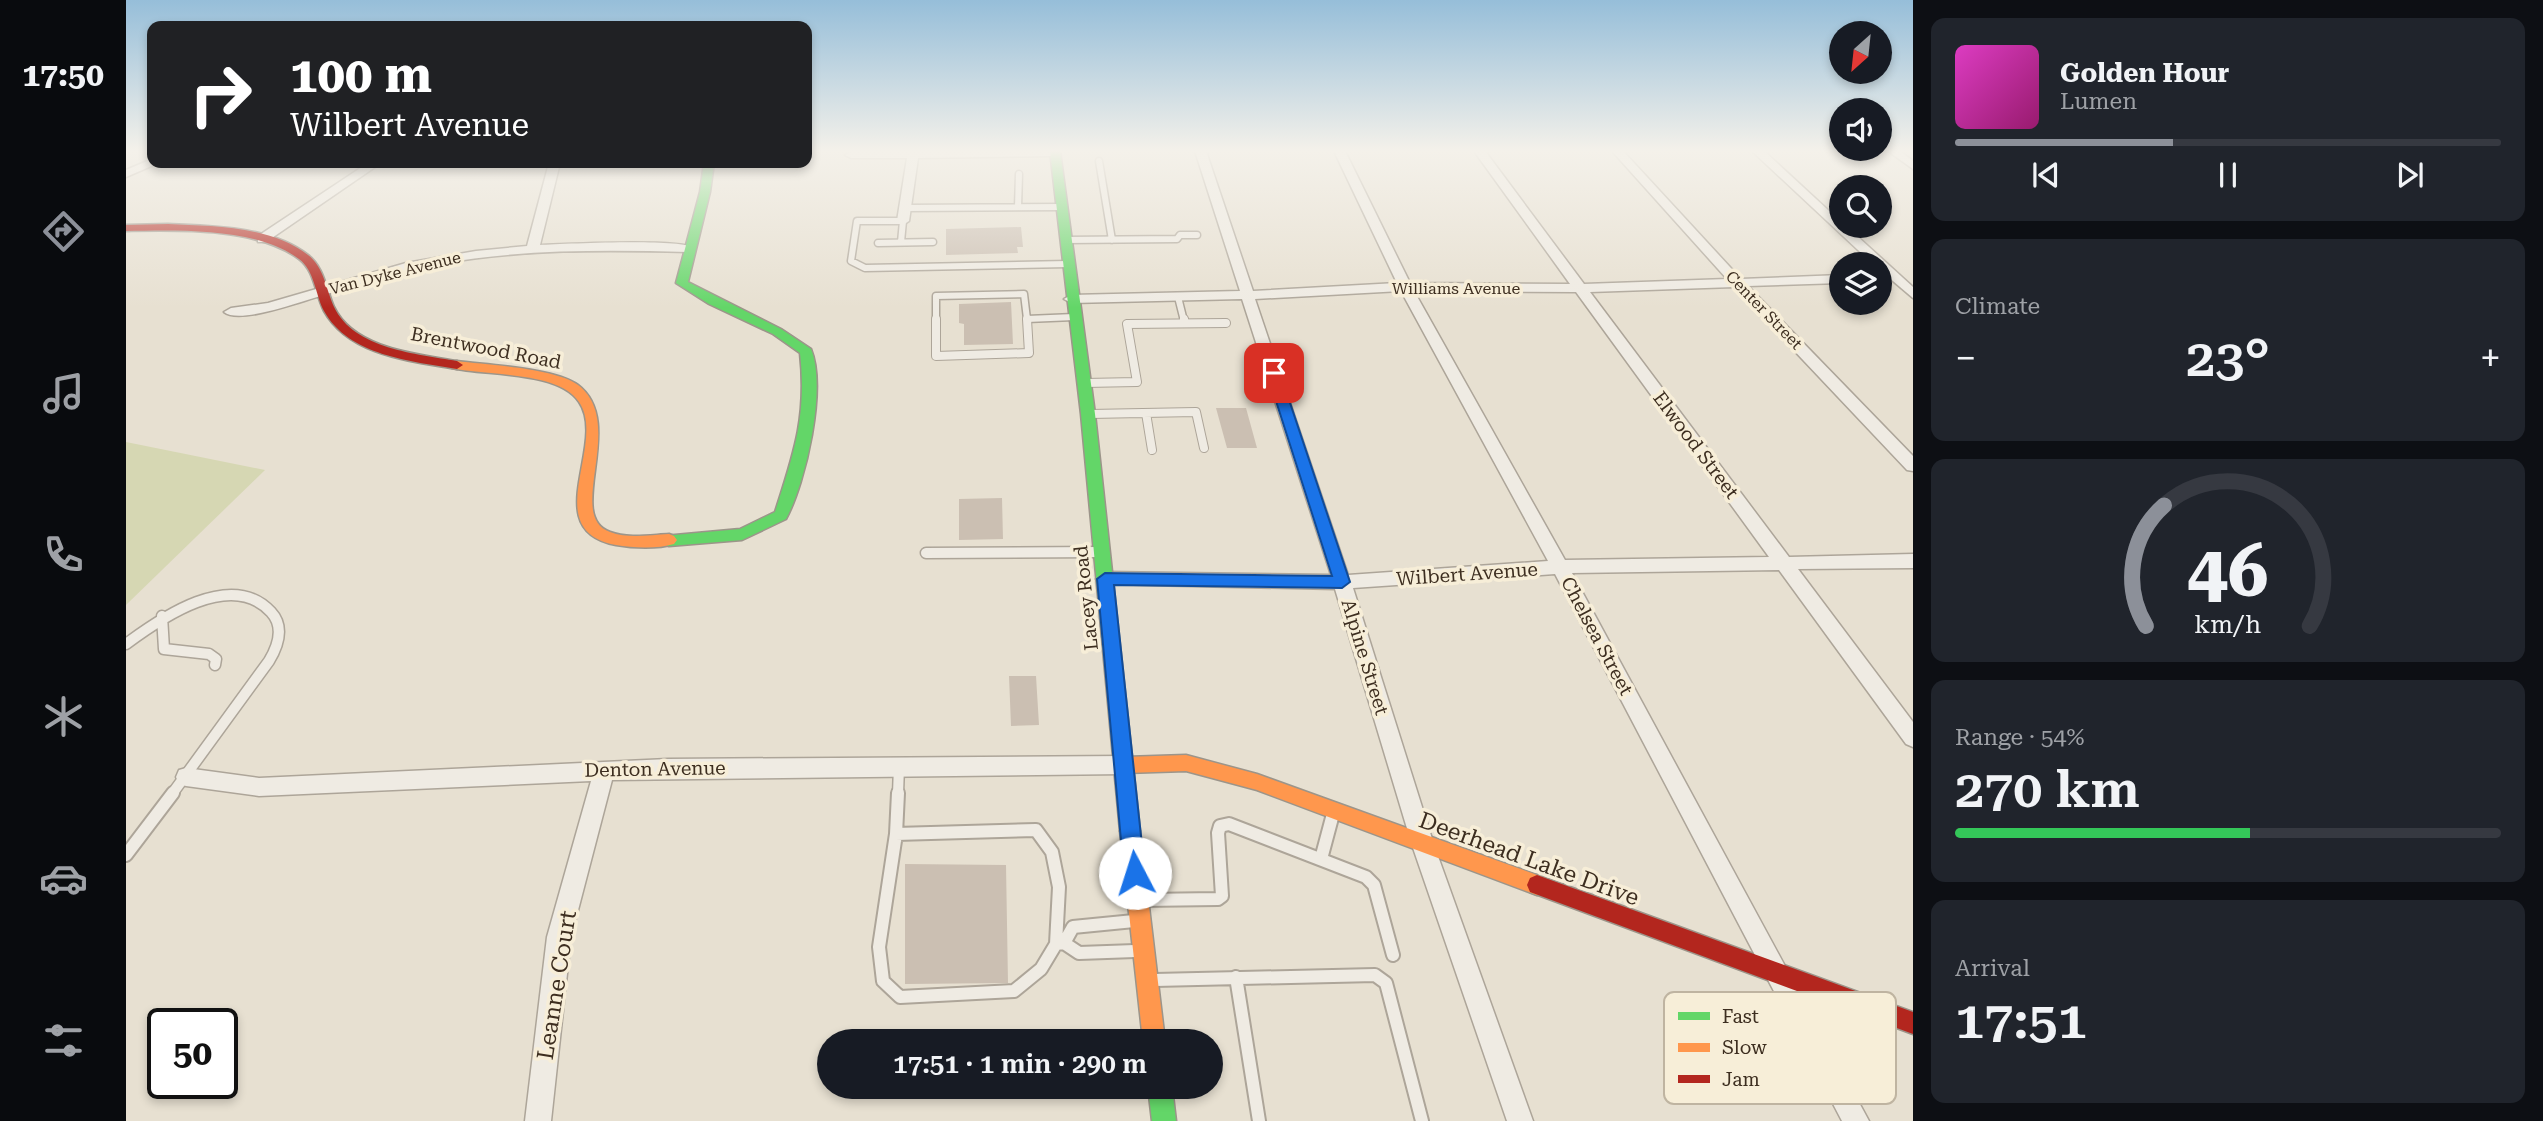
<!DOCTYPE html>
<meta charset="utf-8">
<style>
body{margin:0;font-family:"Roboto Serif",serif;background:#20242c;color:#f1f3f6;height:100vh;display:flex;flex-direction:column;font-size:26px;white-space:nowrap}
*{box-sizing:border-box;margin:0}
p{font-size:23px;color:#9ea1a6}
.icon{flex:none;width:38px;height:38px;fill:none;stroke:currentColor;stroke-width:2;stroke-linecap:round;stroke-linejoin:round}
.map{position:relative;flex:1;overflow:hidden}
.sheet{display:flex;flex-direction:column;gap:18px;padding:18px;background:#0d0f14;width:630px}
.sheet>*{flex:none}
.top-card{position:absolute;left:21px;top:21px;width:665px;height:147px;border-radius:14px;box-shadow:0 4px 10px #0003;background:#202124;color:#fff;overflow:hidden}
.needle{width:46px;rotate:207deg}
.fabs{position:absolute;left:1703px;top:21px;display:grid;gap:14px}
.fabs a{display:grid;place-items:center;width:63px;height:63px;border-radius:50%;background:#171b24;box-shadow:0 4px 10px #0003;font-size:35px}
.speed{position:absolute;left:21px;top:1008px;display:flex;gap:14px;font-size:35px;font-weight:700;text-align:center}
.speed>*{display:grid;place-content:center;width:91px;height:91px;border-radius:50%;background:#171b24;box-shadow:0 4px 10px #0003;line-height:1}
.speed .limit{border:4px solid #111;border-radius:10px;background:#fff;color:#111}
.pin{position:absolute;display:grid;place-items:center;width:60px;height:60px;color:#fff;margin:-30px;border-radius:14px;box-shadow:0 4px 10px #0006}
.me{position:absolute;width:77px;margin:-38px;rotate:355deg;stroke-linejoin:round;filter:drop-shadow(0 0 5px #0008)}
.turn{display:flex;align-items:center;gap:24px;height:147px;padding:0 28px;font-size:32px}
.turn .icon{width:91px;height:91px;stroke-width:2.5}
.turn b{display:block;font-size:49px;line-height:60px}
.big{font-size:52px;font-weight:600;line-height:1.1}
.sheet .card{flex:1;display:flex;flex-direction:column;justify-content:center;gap:10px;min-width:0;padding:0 24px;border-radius:14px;background:#20242c}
.sheet .dial{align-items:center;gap:0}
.dial svg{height:182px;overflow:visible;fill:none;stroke:#363941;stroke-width:7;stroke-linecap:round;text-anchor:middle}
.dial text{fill:#f1f3f6;stroke:none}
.song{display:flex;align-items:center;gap:21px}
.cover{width:84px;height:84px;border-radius:10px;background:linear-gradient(135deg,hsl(310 70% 55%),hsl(320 70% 35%))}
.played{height:7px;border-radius:4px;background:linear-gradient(90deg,#8c9099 40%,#363941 40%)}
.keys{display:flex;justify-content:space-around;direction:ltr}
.heat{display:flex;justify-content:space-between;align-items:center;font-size:38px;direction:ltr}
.charge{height:10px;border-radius:5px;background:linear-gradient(90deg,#34c759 54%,#363941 0)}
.trip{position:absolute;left:691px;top:1029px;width:406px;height:70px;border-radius:35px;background:#171b24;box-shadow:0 4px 10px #0003;font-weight:600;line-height:70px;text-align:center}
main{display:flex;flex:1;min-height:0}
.menu{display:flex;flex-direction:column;width:126px;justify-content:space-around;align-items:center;background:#090b0e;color:#9ea1a6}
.menu .icon{width:49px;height:49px}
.menu .current{color:#8c9099}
.menu b{font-size:32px;color:#f1f3f6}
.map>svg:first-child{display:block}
</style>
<main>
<nav class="menu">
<b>17:50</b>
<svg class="icon current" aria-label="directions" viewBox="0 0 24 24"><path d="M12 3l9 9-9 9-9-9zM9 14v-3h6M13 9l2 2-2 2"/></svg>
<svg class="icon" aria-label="music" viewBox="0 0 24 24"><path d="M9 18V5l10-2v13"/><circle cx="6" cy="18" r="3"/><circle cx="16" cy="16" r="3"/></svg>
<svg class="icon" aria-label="phone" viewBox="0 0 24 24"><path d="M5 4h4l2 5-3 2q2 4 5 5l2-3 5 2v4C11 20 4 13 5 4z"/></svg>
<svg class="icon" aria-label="climate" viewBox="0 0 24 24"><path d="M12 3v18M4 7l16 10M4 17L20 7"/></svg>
<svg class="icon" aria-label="car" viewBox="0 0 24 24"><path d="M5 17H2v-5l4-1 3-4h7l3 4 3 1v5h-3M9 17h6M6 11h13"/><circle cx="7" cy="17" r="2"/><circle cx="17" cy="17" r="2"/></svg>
<svg class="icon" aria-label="filters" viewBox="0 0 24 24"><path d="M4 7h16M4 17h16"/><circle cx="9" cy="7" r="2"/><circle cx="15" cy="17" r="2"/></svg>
</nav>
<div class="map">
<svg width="1787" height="1121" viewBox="0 0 1787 1121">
<rect width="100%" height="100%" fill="#e7e0d1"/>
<path fill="#d6d7b3" d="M 0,442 L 139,470 L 0,605 Z"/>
<path fill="#cbbfb2" d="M 895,227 L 897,247 L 891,247 L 892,253 L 820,255 L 820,229 Z
M 885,302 L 887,344 L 838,345 L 838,324 L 833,323 L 833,304 Z
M 1090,408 L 1120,408 L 1131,448 L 1101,448 Z
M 876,498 L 877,539 L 833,540 L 833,499 Z
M 883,676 L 910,676 L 913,725 L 885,726 Z
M 779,864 L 880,865 L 882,983 L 779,984 Z"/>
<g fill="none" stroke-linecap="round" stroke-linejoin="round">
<defs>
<path id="lane-far3" d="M 973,161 L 986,240
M 892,207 L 893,174
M 779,208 L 936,207
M 940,240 L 1051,239 L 1054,235 L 1071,235
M 775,242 L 777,221 L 731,221 L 725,261 L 739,268 L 942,264
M 752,243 L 807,242
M 1052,297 L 1058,321
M 901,319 L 948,317
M 810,321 L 810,296 L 898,294 L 901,319"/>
<path id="lane-far2" d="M 810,319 L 810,356 L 903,353 L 901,319
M 1058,319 L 1059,323
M 959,383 L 1011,382 L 1001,324 L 1100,323
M 1020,413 L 1026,450
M 964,414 L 1070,412 L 1078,448"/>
<path id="lane-far1" d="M 800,553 L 975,552
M 36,616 L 38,649 L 83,654 L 90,659 L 89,665
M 0,644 C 35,618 105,569 145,612 C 159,627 152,646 143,661 L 46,794
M 772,794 L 773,766"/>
<path id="lane" d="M 910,830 L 926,852 L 933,887 L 930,944 L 915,969 L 888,991 L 774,997 L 757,981 L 753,947 L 770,834 Z
M 770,834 L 772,793
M 0,855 L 47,793
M 1195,859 L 1207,814
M 1016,900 L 1092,899 L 1096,896 L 1092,833 L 1094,826 L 1103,824 L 1240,877 L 1248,885 L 1267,955
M 938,943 L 947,927 L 1008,921
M 930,944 L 938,943 L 953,953 L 1009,951
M 1110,977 L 1133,1121
M 1029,980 L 1249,975 L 1260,983 L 1296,1121"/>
<path id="street" d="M 762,151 L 933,151 L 934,153 L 929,156 L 792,158 L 783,221 L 777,225 L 771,221 L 781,158 L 725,158 L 719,155 L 725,152 Z
M 1069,151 L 1080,151 L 1127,291 L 1271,283 L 1208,151 L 1219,151 L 1284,283 L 1444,284 L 1348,151 L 1359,151 L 1458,284 L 1601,279 L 1486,151 L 1497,151 L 1615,279 L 1715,275 L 1715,283 L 1622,286 L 1787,456 L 1787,471 L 1781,470 L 1608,287 L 1464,292 L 1663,557 L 1787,554 L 1787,568 L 1672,569 L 1787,722 L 1787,747 L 1780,744 L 1653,570 L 1446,573 L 1743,1121 L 1716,1121 L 1429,574 L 1227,588 L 1308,845 L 1407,1121 L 1381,1121 L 1286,845 L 1209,589 L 973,584 L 970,579 L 973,574 L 979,572 L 1205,575 L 1116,299 L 945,303 L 938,299 L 945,295 L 1114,291 ZM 1275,291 L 1422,561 L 1222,575 L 1129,299 ZM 1288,291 L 1450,292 L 1643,557 L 1439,560 Z
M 1626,151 L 1638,151 L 1715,222 L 1715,226 L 1720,226 L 1787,287 L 1787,298 L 1754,270 L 1754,264 L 1747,264 Z
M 1762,151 L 1774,151 L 1787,161 L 1787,169 Z
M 26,159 L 26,163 L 30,164 L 0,177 L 0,170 Z
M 242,163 L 255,163 L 140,242 L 132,242 L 132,236 Z
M 423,163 L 434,163 L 414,245 C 438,244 555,238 568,248 L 562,252 C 479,250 395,249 313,264 C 266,273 220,288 175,302 C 158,307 111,323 98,312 L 105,308 L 142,303 L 280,263 L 350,251 L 401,246 Z
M 999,756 L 1006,759 L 1009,765 L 1006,771 L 999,774 L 486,780 L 445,937 L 425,1121 L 399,1121 L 421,937 L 465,781 L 133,796 L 60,786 L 53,784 L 50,777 L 53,770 L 60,768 L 133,778 L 542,759 Z"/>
<path id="fast" d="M 924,151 L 934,151 L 969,414 L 1014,831 L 1011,837 L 1004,840 L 997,837 L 994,831 L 955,414 Z
M 578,163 L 588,163 L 584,192 L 562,282 L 655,329 L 685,349 C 701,388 680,482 660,519 L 616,540 L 543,546 L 538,544 L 535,540 L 538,536 L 614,529 L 649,512 C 668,453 681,416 674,353 L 647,334 L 583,304 L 550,283 L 574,192 Z
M 1022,1087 L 1046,1087 L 1050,1121 L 1026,1121 Z"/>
<path id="slow" d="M 331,361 C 361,365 429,368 452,385 C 502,423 438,516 484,532 C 502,539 524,535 543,534 L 548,536 L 551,540 L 548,544 C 532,549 507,548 490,545 C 411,530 482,444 453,402 C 433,371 360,376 326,368 L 326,362 Z
M 1060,755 L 1131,774 L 1411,875 L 1418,878 L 1421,885 L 1418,892 L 1411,895 L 1131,790 L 1060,771 L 999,773 L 992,771 L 990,765 L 992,759 L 999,757 Z
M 1004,822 L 1011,825 L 1014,831 L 1039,1041 L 1017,1041 L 994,831 L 997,825 Z"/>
<path id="jam" d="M 42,224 C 86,226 145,226 182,255 C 198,267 200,289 208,307 C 228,349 291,354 331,361 L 337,365 L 331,369 C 285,361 223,356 198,311 C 189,294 189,271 173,259 C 130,227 51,230 0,231 L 0,225 Z
M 1411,875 L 1787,1012 L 1787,1034 L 1404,892 L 1401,885 L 1404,878 Z"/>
</defs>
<use href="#lane-far3" stroke="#ada599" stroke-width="9"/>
<use href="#lane-far2" stroke="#ada599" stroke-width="10"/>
<use href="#lane-far1" stroke="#ada599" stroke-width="13"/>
<use href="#lane" stroke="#ada599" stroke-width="16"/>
<use href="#street" stroke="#ada599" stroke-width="3"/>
<use href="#fast" stroke="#9c958a" stroke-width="3"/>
<use href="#slow" stroke="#9c958a" stroke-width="3"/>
<use href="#jam" stroke="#9c958a" stroke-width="3"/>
<use href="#lane-far3" stroke="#efebe3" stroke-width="6"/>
<use href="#lane-far2" stroke="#efebe3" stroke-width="8"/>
<use href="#lane-far1" stroke="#efebe3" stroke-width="10"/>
<use href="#lane" stroke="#efebe3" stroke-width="12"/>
<use href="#street" fill="#efebe3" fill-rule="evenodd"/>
<use href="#fast" fill="#63d668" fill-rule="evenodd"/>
<use href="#slow" fill="#ff974d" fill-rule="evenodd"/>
<use href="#jam" fill="#b3261e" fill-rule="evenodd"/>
</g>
<linearGradient id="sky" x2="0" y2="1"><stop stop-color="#96bed9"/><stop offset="0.49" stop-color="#f4f1ea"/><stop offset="1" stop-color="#f4f1ea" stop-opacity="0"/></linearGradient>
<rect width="1787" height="308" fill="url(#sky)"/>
<path fill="#1a73e8" stroke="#114b97" stroke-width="2" d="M 1148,369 L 1154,373 L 1224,582 L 1216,588 L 988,585 L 1019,873 L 1016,880 L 1009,883 L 1001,880 L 998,873 L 971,579 L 979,573 L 1206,576 L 1141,373 Z"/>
<g text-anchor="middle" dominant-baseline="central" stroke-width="7" stroke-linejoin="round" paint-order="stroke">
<g font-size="16" fill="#3d2e20" stroke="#f7eed8">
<text transform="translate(269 273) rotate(-14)">Van Dyke Avenue</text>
<text x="1330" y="288">Williams Avenue</text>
<text transform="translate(1638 310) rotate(46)">Center Street</text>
</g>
<g font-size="19" fill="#3d2e20" stroke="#f7eed8">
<text transform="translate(360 348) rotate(11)">Brentwood Road</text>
<text transform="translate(1570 445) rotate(53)">Elwood Street</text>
<text transform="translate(1341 574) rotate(-4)">Wilbert Avenue</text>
<text transform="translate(960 598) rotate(-96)">Lacey Road</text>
<text transform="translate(1471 636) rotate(62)">Chelsea Street</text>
<text transform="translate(1239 657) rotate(73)">Alpine Street</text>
<text transform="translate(529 769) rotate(-1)">Denton Avenue</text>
</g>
<g font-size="23" fill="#3d2e20" stroke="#f7eed8">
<text transform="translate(1403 859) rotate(20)">Deerhead Lake Drive</text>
<text transform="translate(431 985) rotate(-81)">Leanne Court</text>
</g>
</g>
<rect x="1538" y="992" width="232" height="112" rx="10" fill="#f7eed8" stroke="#bfb4a1" stroke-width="2"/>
<rect x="1552" y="1012" width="32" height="8" fill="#63d668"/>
<rect x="1552" y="1043" width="32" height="9" fill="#ff974d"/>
<rect x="1552" y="1075" width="32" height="8" fill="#b3261e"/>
<g font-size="19" fill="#3d2e20">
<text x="1596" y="1023">Fast</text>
<text x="1596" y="1054">Slow</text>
<text x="1596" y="1086">Jam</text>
</g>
</svg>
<div class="fabs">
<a><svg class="needle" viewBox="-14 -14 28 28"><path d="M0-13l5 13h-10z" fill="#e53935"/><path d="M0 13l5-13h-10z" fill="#9ea1a6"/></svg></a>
<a><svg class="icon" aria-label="sound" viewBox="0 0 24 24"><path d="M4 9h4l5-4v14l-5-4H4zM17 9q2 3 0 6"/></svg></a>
<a><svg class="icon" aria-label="search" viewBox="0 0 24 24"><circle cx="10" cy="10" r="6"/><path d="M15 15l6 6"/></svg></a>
<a><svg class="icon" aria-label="layers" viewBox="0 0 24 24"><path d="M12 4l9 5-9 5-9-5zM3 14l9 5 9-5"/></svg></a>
</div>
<div class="speed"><div class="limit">50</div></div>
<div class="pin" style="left:1148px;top:373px;background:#d93025"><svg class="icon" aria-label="arrive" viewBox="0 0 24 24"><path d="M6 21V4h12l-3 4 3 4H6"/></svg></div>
<svg class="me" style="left:1009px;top:873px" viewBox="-20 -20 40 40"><circle r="19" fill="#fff"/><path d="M0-13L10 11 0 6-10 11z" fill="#1a73e8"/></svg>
<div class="trip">17:51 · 1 min · 290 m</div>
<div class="top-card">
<div class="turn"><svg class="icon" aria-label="right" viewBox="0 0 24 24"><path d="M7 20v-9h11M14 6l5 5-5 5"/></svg><div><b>100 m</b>Wilbert Avenue</div></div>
</div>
</div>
<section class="sheet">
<div class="card">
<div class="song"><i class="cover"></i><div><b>Golden Hour</b><p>Lumen</p></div></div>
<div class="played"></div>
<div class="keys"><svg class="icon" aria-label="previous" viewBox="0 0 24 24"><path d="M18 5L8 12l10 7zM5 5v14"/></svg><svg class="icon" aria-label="pause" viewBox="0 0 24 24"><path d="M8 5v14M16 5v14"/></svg><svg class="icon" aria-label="next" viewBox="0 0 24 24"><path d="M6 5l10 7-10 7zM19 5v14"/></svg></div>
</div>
<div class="card"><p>Climate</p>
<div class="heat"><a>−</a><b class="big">23°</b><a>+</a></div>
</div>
<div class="card dial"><svg viewBox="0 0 100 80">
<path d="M14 69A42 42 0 1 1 86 69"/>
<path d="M14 69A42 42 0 0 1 22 16" stroke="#8c9099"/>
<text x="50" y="56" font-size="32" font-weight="700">46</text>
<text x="50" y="72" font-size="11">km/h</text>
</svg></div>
<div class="card"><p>Range · 54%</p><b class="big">270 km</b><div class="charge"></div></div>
<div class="card"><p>Arrival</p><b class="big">17:51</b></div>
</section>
</main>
